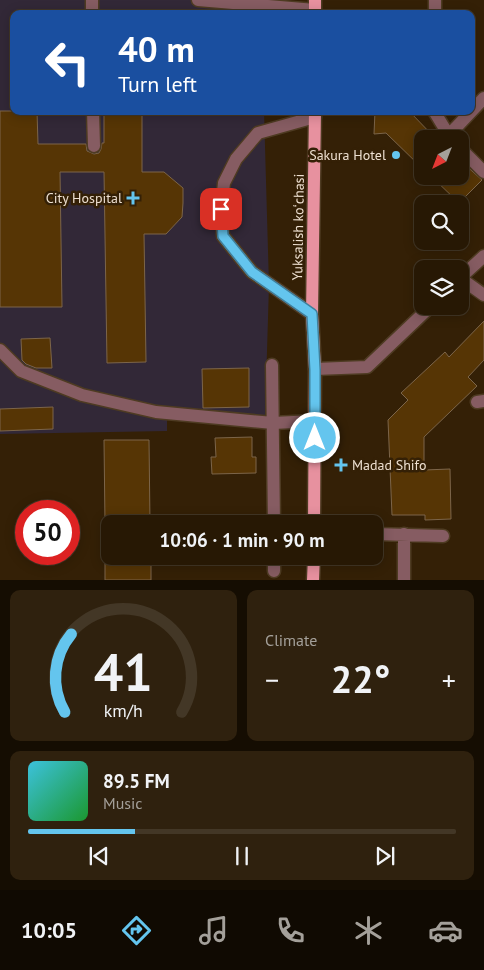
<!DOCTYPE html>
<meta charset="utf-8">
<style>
body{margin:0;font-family:"PT Sans",sans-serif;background:#2f210e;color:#f1f3f6;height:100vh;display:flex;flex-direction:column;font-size:19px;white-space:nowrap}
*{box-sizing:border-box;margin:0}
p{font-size:16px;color:#a4a09a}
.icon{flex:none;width:28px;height:28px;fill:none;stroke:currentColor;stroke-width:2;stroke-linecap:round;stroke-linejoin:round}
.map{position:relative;height:580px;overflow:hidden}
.details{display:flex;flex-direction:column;gap:10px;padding:10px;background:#150d02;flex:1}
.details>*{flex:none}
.guide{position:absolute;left:10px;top:10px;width:465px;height:105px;border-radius:10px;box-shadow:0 2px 12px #0003,0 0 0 1px #433726;background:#1a4fa0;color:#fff;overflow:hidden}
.needle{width:32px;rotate:222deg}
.buttons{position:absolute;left:414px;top:130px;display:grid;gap:10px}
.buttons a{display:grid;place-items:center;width:55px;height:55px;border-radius:10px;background:#271804;box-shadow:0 2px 12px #0003,0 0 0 1px #433726;font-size:25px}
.speed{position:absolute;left:15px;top:500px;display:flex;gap:10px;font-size:25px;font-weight:700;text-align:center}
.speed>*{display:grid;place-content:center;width:65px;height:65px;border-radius:50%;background:#271804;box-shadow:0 2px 12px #0003,0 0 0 1px #433726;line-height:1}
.speed .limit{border:8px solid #d22;background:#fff;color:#111}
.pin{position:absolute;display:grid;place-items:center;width:42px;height:42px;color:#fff;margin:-21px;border-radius:10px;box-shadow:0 2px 8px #0006}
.me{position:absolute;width:55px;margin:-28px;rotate:0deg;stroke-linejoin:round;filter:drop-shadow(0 0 4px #0008)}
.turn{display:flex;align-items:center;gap:18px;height:105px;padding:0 25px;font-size:22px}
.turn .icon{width:65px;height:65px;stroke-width:2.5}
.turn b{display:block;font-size:35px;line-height:42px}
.big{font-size:38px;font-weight:700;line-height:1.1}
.details .tile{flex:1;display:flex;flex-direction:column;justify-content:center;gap:8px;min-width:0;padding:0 18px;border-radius:10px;background:#2f210e}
.details .dial{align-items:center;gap:0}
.dial svg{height:130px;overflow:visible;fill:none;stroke:#433726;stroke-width:7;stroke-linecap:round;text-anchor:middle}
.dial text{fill:#f1f3f6;stroke:none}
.song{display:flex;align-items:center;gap:15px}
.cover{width:60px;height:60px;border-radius:8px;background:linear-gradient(135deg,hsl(190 70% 55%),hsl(130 70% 35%))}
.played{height:5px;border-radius:2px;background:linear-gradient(90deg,#64c5ee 25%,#433726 25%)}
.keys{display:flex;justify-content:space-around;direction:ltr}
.heat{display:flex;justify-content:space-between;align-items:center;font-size:28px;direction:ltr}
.details .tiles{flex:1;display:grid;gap:10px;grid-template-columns:1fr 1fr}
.tile:last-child{grid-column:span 2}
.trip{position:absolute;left:101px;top:515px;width:282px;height:50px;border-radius:10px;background:#271804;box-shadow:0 2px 12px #0003,0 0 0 1px #433726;font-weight:700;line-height:50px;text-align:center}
.dock{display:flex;height:80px;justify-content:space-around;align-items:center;background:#100a02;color:#a4a09a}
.dock .icon{width:35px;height:35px}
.dock .selected{color:#64c5ee}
.dock b{font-size:22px;color:#f1f3f6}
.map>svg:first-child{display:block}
</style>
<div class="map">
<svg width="484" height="580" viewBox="0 0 484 580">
<rect width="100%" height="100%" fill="#342006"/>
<path fill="#322837" d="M 0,0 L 261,0 L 261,14 L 14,14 L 14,111 L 264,111 L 269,285 L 265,418 L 167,415 L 167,431 L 0,434 Z"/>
<path fill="#563505" stroke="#7c654a" d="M 0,111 L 37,111 L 38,144 L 86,144 L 87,151 L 94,154 L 99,153 L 101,149 L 102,143 L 104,143 L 104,111 L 142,111 L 142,172 L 164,172 L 183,188 L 183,203 L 182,217 L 166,234 L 144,234 L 146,362 L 107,363 L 104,172 L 60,172 L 62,307 L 0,307 Z
M 375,111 L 409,111 L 436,139 L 422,139 L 422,168 L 386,133 L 374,134 Z
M 463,163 L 482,180 L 459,203 L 431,176 L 460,176 L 460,166 Z
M 484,321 L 484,360 L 468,377 L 477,386 L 424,437 L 424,470 L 450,469 L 451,519 L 425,520 L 425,515 L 392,515 L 388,420 L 408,400 L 401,393 L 445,352 L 449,357 Z
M 50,338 L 52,368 L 36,368 L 26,364 L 22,360 L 21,339 Z
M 249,368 L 249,407 L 203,408 L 202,369 Z
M 53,407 L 53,429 L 0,431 L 0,409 Z
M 252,437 L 252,457 L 256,457 L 256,473 L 212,474 L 211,457 L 216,457 L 215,438 Z
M 104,440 L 149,440 L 150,524 L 105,524 Z
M 105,556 L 151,556 L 151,580 L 105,580 Z"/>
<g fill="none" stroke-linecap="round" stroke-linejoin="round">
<defs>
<path id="minor" d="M 92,0 L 92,14
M 198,0 L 315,10
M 435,14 L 435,0
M 93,111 L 94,146
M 434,111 L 451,139
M 448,136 L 484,98
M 460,148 L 484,172
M 460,278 L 484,256
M 460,278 L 484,295
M 312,314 L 252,272 L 223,236 L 221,209 L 224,183 L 236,159 L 258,133 L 315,117
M 0,350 L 21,371 L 82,395 L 156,412 L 273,423 L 315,421
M 272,365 L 274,524
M 315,369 L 367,367 L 431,306
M 477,402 L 484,401
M 375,534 L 443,536
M 404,534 L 404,580
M 274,556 L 274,571"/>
<path id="major" d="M 315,14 L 315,0
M 314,524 L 315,369 L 312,314 L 315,111
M 313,580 L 314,556"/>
</defs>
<use href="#minor" stroke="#4e3b22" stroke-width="15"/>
<use href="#major" stroke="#4e3b22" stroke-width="15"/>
<use href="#minor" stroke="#865c62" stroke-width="12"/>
<use href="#major" stroke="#e7919f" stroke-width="12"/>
</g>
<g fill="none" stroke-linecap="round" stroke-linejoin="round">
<defs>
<path id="route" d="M 221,209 L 223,236 L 252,272 L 312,314 L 315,370 L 315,438"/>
</defs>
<use href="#route" stroke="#41809b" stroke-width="12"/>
<use href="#route" stroke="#64c5ee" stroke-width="9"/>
</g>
<g fill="#64c5ee" stroke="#342006" stroke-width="2">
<circle cx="396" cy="155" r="5"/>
<path d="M130.5 190.5h5v5h5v5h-5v5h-5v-5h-5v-5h5z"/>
<path d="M338.5 457.5h5v5h5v5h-5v5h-5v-5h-5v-5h5z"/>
</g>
<g text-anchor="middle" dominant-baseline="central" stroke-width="5" stroke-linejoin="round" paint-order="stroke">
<g font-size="14" fill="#eddfd0" stroke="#342006" text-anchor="end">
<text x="386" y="155">Sakura Hotel</text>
<text x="122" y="198">City Hospital</text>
<text x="352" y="465" text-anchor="start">Madad Shifo</text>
</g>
<g font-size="14" fill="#eddfd0" stroke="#342006">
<text transform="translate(298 227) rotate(-89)">Yuksalish koʻchasi</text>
</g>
</g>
</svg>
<div class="buttons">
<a><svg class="needle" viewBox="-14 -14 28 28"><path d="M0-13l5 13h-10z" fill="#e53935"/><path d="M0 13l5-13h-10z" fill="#a4a09a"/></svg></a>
<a><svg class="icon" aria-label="search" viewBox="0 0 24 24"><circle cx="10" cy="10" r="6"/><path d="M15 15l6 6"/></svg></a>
<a><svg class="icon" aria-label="layers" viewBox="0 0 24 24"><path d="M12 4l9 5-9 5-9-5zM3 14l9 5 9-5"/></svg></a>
</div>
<div class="speed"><div class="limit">50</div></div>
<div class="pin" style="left:221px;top:209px;background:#d93025"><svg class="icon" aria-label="arrive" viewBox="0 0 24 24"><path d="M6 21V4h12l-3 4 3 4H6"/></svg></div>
<svg class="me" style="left:315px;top:438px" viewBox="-20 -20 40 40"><circle r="17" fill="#64c5ee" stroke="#fff" stroke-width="3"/><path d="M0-11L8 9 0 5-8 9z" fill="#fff"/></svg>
<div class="trip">10:06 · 1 min · 90 m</div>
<div class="guide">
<div class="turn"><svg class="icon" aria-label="left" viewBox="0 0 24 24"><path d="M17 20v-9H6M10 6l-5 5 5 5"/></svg><div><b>40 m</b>Turn left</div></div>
</div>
</div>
<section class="details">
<div class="tiles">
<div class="tile dial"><svg viewBox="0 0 100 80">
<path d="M14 69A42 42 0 1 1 86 69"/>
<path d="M14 69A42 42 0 0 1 18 21" stroke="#64c5ee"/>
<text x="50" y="56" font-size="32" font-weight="700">41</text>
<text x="50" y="72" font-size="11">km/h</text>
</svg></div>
<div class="tile"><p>Climate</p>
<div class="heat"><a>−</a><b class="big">22°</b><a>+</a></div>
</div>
<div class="tile">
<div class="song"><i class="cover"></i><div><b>89.5 FM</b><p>Music</p></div></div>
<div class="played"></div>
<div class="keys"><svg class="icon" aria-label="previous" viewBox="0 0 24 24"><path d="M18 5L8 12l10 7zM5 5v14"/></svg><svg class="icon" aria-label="pause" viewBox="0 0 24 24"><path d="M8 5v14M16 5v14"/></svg><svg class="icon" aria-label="next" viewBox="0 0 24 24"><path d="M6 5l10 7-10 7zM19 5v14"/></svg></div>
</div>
</div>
</section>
<nav class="dock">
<b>10:05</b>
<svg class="icon selected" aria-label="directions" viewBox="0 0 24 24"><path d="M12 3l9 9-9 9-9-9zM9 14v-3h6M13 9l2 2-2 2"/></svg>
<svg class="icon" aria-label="music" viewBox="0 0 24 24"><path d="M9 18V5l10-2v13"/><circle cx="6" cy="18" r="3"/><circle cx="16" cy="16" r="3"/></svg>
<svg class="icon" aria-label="phone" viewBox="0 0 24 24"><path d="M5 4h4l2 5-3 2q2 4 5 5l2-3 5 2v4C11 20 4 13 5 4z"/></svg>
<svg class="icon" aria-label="climate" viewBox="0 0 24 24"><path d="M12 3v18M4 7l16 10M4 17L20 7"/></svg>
<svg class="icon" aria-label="car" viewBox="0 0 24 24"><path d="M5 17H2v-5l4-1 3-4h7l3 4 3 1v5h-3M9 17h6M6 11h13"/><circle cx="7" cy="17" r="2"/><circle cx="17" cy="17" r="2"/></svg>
</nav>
